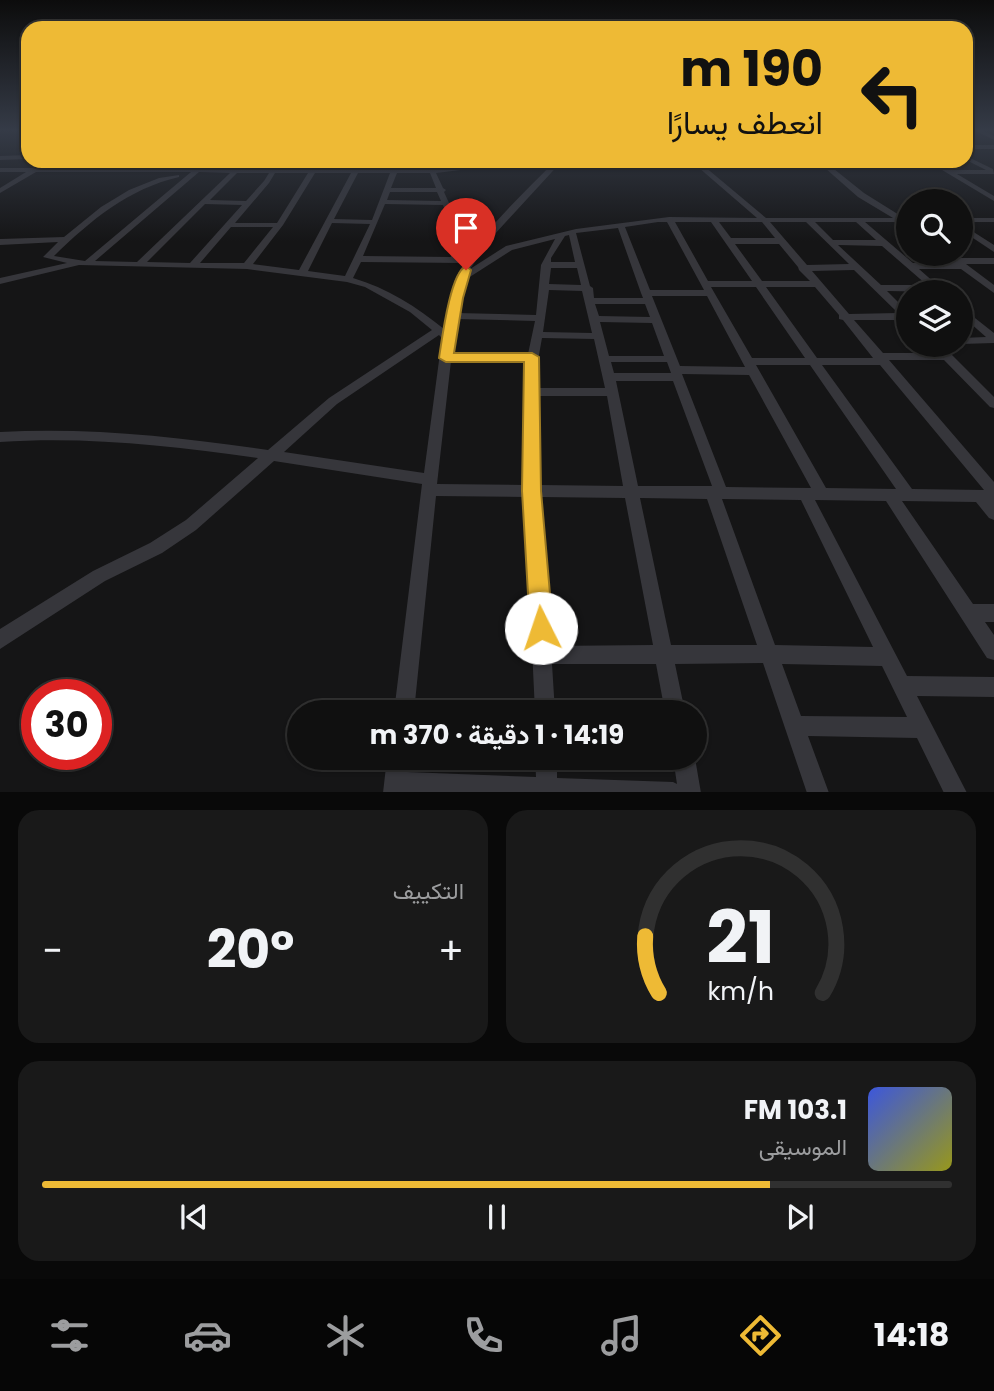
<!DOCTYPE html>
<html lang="ar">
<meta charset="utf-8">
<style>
body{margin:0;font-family:Poppins,Vazirmatn,sans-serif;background:#191919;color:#f1f3f6;direction:rtl;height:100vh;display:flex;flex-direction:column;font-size:26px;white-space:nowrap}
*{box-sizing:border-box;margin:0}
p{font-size:23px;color:#9c9d9f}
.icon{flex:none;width:38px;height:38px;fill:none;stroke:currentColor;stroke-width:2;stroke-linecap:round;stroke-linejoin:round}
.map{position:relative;height:792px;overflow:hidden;direction:ltr}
.details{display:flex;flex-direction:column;gap:18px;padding:18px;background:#090909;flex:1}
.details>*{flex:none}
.top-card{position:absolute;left:21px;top:21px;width:952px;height:147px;border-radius:21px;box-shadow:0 2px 5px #0004,0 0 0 2px #303030;direction:rtl;background:#eeba35;color:#111;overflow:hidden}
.buttons{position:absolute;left:896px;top:189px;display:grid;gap:14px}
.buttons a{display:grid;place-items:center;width:77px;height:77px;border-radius:50%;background:#101010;box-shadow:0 2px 5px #0004,0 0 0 2px #303030;font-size:35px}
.speed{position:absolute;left:21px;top:679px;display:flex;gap:14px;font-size:35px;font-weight:700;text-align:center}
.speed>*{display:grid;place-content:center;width:91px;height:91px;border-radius:50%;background:#101010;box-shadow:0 2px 5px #0004,0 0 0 2px #303030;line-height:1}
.speed .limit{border:10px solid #d22;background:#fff;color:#111}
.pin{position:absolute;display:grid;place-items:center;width:60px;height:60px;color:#fff;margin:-72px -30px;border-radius:50% 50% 50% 0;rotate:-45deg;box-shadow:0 0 7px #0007}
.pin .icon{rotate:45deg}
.me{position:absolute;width:77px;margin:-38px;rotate:356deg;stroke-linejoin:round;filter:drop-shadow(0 0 5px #0008)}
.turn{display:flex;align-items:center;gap:24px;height:147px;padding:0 35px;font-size:32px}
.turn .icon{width:91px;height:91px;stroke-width:2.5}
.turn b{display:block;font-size:49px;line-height:60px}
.big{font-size:52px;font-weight:700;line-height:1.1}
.details .widget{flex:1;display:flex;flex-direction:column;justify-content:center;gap:10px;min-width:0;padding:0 24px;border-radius:21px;background:#191919}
.details .dial{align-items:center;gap:0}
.dial svg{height:182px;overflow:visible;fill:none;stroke:#303030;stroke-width:7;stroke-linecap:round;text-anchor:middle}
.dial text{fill:#f1f3f6;stroke:none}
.song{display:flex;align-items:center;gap:21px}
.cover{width:84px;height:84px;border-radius:10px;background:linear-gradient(135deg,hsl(230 70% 55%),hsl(60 70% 35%))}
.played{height:7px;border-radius:4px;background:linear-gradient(90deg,#eeba35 80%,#303030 80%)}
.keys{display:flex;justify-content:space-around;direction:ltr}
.heat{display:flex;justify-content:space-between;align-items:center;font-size:38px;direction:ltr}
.details .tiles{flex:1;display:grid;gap:18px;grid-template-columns:1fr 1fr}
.widget:last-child{grid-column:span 2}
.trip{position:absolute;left:287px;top:700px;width:420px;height:70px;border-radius:35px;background:#101010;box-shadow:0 2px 5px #0004,0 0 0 2px #303030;font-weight:700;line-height:70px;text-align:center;direction:rtl}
.menu{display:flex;height:112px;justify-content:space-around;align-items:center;background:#060606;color:#9c9d9f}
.menu .icon{width:49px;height:49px}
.menu .on{color:#eeba35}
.menu b{font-size:32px;color:#f1f3f6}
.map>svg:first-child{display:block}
</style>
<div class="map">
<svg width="994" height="793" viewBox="0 0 994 793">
<rect width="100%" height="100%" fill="#151516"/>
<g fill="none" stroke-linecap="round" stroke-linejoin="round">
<path fill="#36363b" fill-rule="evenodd" d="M 974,130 L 981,130 L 994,136 L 994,140 Z
M 966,145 L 994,145 L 994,149 L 966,149 Z
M 28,155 L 28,159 L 0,160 L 0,156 Z
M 966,156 L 993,169 L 994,174 L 957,174 L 994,196 L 994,201 L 927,161 L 935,161 L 950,170 L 986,170 L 966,160 Z
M 45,161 L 52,161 L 42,168 L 233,169 L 238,161 L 244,161 L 240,169 L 271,169 L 275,161 L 281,161 L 277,169 L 311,169 L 316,161 L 322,161 L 317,169 L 354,169 L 358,161 L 364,161 L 360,169 L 392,169 L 395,161 L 401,161 L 398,169 C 444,169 489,161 535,161 L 436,173 L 443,188 L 446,190 L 444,192 L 455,216 L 460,257 L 468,257 C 493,221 525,192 555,161 L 562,161 L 494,235 L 470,269 L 506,246 L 576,229 L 669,217 L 757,218 L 691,161 L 698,161 L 766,218 L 893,218 L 858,197 L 817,161 L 824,161 L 864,193 L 904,218 L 908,218 L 908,222 L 865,222 L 913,263 L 954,263 L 944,254 L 953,254 L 959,258 L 994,258 L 994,264 L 966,264 L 994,285 L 994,293 L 961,269 L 919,269 L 945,292 L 887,291 L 908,312 L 908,320 L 854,320 L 883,353 L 937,353 L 931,345 L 942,345 L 994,397 L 994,408 L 990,407 L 944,360 L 889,360 L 994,482 L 994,520 L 989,518 L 976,502 L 902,501 L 973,604 L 994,604 L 994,622 L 985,622 L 994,635 L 994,660 L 987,658 L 886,501 L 815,500 L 907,676 L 994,677 L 994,697 L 917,696 L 967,793 L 944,793 L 917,738 L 808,736 L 829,793 L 807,793 L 763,663 L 675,664 L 685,712 L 665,712 L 656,664 L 552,664 L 555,712 L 535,712 L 525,497 L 436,496 L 414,712 L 394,712 L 422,484 L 274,461 L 196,530 L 162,553 L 105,581 L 0,649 L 0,629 L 93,571 L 150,543 L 186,520 L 258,458 C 172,446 87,436 0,442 L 0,432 C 90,427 179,437 268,450 L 329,398 L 432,330 L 410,312 L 365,287 L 347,282 L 247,269 L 79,265 L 0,284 L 0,278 L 67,263 L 43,257 L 58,242 L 0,245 L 0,239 L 64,237 L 101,207 L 129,190 L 159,178 L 179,175 L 179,177 C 128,189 91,220 54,256 L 85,261 L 191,172 L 36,172 L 0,193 L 0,188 L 26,172 L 0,172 L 0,168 L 33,168 ZM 199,172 L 230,173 L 137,262 L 95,261 ZM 237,173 L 269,173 L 264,181 L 246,201 L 210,200 ZM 275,173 L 308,173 L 277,223 L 235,223 L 269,183 ZM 315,173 L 351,173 L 299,270 L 253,264 L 283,225 ZM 358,173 L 390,173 L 372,220 L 334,219 ZM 397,173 L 430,173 L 436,188 L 391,188 ZM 390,192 L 437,192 L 441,201 L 387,200 ZM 205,204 L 242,205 L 190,263 L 147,262 ZM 385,204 L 443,205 L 447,216 L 451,257 L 363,256 ZM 658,222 L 667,222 L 704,290 L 650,290 L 625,227 ZM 675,222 L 711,222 L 752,281 L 708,281 ZM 719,222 L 762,222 L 775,238 L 731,238 ZM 770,222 L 806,222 L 849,264 L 807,265 ZM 815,222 L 856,222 L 876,240 L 833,240 ZM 332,223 L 370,224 L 345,276 L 308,271 ZM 231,227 L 273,227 L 244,263 L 200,263 ZM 618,228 L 641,293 L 643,298 L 594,298 L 593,288 L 590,286 L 576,233 ZM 569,235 L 575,262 L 551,262 L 551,258 L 565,236 ZM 555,239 L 541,265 L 536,315 L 457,313 L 465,280 L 512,250 ZM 735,244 L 779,244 L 798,267 L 799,270 L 810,281 L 762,281 ZM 838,245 L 882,246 L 927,285 L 881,285 ZM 361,262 L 464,263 L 455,279 L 444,329 C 417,307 387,288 353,278 ZM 551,268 L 577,268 L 581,285 L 549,284 ZM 854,270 L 898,313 L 849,314 L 812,271 ZM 711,287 L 756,287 L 805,358 L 752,358 ZM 766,287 L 815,287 L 839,315 L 839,319 L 843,320 L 873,358 L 817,358 ZM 549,290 L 582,291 L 592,333 L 543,332 ZM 652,296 L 707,296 L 745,367 L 680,366 ZM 595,304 L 645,304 L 650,317 L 599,316 ZM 456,319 L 535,321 L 528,354 L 451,354 ZM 600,322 L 652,323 L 664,356 L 609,356 ZM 439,335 L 442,338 L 424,473 L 284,452 L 337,404 ZM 542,338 L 594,339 L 605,388 L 537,388 L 537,366 ZM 451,361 L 526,361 L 525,485 L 437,484 ZM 611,362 L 667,362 L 671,373 L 614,373 ZM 756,365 L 810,365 L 896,489 L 826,488 ZM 822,365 L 880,365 L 984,490 L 912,489 ZM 682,374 L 749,375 L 811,488 L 726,487 ZM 616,381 L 673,381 L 712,486 L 638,486 ZM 537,396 L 607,396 L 623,486 L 539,485 ZM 540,497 L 625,498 L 653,645 L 550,646 ZM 640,498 L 707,499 L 757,645 L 671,645 ZM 722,499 L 801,500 L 873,647 L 775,645 ZM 782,664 L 882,666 L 907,717 L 801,716 Z
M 961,218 L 994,218 L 994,222 L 961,222 Z
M 961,224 L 994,245 L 994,252 L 961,230 Z
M 961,307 L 994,333 L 994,343 L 961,344 L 961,338 L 986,337 L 961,315 Z
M 387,758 L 409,758 L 407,772 L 536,777 L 535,758 L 557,758 L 557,778 L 673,782 L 677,784 L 673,758 L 695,758 L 701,793 L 383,793 Z"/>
</g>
<linearGradient id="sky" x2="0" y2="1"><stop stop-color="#0c0c0c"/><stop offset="0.54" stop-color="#353b47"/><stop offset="1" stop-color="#353b47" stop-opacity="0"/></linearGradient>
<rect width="994" height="241" fill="url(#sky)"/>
<path fill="#eeba35" stroke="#9b7922" stroke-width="2" d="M 466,266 L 471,270 L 463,298 L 454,353 L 532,353 L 539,357 L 541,491 L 553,628 L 550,636 L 541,639 L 533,636 L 530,628 L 522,491 L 524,362 L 446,362 L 439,358 C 442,339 450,273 466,266 Z"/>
</svg>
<div class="buttons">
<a><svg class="icon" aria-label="search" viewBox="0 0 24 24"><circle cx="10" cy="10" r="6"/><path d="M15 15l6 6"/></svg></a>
<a><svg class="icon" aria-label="layers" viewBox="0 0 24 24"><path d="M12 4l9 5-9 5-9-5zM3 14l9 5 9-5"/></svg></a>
</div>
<div class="speed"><div class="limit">30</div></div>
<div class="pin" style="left:466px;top:270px;background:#d93025"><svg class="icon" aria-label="arrive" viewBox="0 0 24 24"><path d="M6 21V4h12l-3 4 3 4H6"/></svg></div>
<svg class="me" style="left:541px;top:628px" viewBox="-20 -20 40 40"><circle r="19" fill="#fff"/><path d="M0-13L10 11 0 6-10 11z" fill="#eeba35"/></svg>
<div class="trip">14:19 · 1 دقيقة · 370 m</div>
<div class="top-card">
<div class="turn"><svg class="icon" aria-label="left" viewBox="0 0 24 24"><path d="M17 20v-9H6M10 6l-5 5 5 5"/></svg><div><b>190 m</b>انعطف يسارًا</div></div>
</div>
</div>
<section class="details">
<div class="tiles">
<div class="widget dial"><svg viewBox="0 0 100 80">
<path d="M14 69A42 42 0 1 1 86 69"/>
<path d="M14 69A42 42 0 0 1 8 44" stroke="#eeba35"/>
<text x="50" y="56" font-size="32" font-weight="700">21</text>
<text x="50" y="72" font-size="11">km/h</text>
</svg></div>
<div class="widget"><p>التكييف</p>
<div class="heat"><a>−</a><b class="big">20°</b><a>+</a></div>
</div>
<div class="widget">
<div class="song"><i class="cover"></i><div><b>103.1 FM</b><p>الموسيقى</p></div></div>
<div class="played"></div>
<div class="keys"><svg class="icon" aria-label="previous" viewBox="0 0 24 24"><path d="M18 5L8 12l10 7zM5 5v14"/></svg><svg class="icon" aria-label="pause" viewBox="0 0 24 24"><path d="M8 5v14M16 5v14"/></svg><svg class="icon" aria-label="next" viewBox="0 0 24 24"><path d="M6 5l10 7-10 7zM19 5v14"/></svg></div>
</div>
</div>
</section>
<nav class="menu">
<b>14:18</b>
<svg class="icon on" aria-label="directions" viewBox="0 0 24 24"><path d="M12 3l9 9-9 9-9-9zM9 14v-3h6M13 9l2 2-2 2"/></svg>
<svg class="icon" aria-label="music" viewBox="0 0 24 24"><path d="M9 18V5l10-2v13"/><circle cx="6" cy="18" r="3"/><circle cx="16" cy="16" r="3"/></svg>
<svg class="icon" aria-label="phone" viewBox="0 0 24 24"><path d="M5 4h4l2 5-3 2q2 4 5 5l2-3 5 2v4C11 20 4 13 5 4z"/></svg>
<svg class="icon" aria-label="climate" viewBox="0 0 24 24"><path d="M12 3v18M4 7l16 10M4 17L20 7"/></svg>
<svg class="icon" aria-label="car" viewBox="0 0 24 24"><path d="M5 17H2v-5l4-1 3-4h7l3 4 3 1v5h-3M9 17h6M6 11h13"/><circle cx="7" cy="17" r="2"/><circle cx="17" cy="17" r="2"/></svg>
<svg class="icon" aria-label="filters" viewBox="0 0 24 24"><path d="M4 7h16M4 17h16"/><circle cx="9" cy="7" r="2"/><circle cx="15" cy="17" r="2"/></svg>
</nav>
